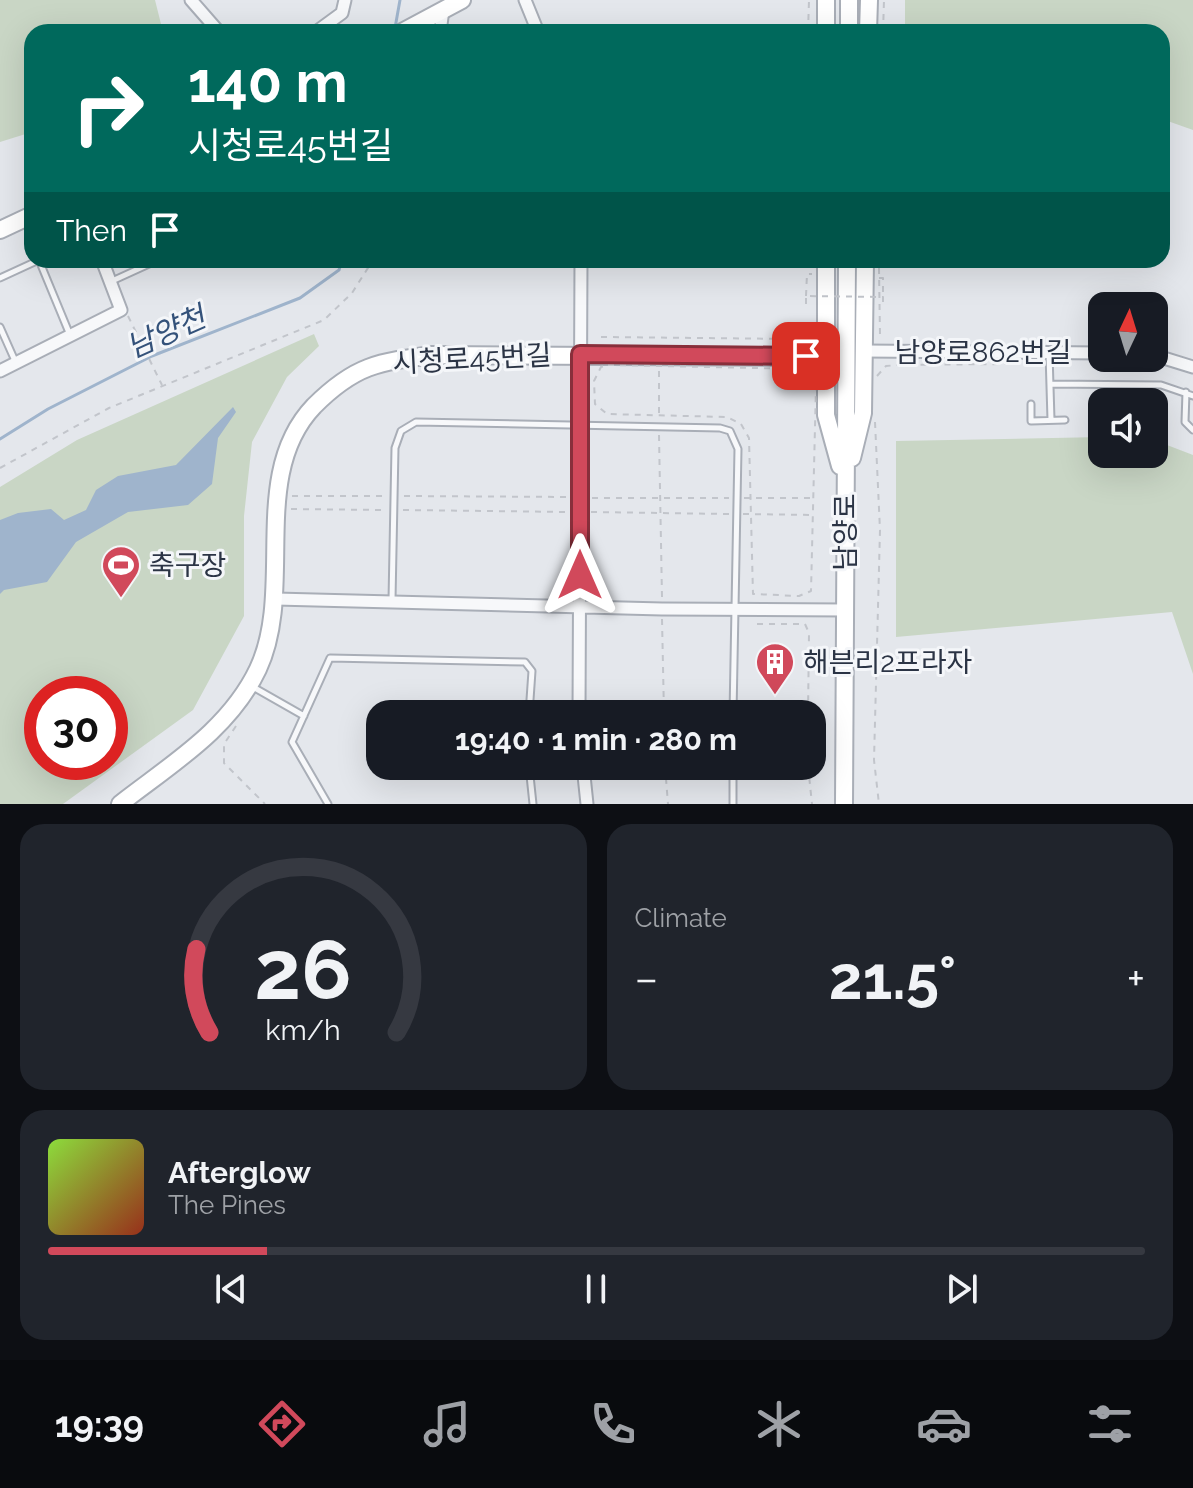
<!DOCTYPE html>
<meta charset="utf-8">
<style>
body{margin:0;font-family:Raleway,"Noto Sans KR",sans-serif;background:#20242c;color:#f1f3f6;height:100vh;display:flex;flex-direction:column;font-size:30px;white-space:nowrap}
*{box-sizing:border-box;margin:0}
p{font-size:26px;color:#9ea1a6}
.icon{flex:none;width:44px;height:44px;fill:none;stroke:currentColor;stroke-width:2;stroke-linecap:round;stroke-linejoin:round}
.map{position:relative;height:804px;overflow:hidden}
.sheet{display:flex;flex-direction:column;gap:20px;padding:20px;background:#0d0f14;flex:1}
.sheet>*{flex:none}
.top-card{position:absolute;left:24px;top:24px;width:1146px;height:244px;border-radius:24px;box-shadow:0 8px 32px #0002;background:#00695c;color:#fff;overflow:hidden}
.needle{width:52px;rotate:4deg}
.fabs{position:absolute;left:1088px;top:292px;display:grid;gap:16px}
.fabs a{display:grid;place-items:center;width:80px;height:80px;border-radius:16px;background:#171b24;box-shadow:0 8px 32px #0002;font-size:40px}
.speed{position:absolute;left:24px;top:676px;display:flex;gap:16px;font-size:40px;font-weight:700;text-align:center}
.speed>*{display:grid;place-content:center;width:104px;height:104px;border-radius:50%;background:#171b24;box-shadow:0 8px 32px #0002;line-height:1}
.speed .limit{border:12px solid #d22;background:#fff;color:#111}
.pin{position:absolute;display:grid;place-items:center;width:68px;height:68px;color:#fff;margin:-34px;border-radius:16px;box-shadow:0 4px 12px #0006}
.me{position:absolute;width:88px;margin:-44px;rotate:0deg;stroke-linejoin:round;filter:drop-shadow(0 0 6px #0008)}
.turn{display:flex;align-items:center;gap:28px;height:168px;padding:0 32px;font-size:36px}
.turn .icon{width:104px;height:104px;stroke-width:2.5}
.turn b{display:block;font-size:56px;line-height:68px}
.then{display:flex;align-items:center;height:76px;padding:0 32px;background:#0003;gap:16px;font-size:30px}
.big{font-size:60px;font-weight:700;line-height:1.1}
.sheet .widget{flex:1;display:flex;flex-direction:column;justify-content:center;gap:12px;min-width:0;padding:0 28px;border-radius:24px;background:#20242c}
.sheet .dial{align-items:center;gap:0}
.dial svg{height:208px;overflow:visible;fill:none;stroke:#363941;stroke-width:7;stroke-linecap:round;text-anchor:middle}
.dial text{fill:#f1f3f6;stroke:none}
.song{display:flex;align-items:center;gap:24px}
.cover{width:96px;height:96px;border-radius:12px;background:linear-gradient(135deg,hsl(90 70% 55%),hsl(10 70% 35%))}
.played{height:8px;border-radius:4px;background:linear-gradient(90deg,#d1495b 20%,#363941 20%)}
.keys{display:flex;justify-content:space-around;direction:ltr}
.heat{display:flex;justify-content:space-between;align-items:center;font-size:44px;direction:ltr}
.sheet .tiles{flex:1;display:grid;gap:20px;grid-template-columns:1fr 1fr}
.widget:last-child{grid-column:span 2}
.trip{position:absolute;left:366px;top:700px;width:460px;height:80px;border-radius:24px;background:#171b24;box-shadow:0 8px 32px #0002;font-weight:700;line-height:80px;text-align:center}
.tabs{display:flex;height:128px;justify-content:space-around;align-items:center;background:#090b0e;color:#9ea1a6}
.tabs .icon{width:56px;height:56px}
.tabs .selected{color:#d1495b}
.tabs b{font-size:36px;color:#f1f3f6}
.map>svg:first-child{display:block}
</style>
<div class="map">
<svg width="1193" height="804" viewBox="0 0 1193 804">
<rect width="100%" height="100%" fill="#e4e7ec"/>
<path fill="#c9d6c5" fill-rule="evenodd" d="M 0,0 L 155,0 L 163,32 L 32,32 L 32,132 L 0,142 Z
M 905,0 L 1193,0 L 1193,130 L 1162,119 L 1162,32 L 905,32 Z
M 314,334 L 319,346 L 287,377 L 252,442 L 244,516 L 244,616 L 193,710 L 63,804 L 0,804 L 0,487 L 77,440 ZM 42,694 L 110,694 L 110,762 L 42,762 Z
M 1102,437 L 1102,454 L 1154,454 L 1154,440 L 1193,455 L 1193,674 L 1172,612 L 896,637 L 896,441 Z"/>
<path fill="#9fb4cc" d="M 233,407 L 236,412 L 218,438 L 212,484 L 188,505 L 128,512 L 76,542 L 47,582 L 4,590 L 0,594 L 0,520 L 18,513 L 51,509 L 64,520 L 86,510 L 96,490 L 118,476 L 176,465 Z"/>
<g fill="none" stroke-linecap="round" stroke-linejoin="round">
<path stroke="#9fb4cc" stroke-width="3" d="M 395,28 L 400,0
M 0,439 L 48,409 L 152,356 L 300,298 L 339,270 L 342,260"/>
<defs>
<path id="lane" d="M 39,260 L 70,335
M 0,278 L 39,260
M 112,281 L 158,260
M 0,327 L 16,363
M 1049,353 L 1051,420
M 1050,384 L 1161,385 L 1193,396
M 1186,392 L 1185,422 L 1193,430
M 1031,404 L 1031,421 L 1065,420
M 392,600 L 395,448 L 401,431 L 416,422 L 720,428 L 730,431 L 738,449 L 733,714
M 253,687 L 304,716
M 529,766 L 533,804
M 733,766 L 733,804
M 328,804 L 292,742 L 330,658 L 525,662 L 532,671 L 529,714"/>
<path id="street" d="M 191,0 L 219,32
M 525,0 L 538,32
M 316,32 L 342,13 L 345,0
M 440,32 L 443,10
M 864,351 L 1102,353
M 1154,355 L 1193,367
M 0,371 L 121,310 L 102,260
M 276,599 L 662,609 L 845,610
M 579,714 L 581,260
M 583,766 L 587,804"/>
<path id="secondary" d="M 402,32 L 462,0
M 826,32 L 826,0
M 849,32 L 849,0
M 868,32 L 869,0
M 0,230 L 32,215
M 826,260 L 826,415 L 840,466
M 852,458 L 863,413 L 865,260
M 120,804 C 171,764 229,730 258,669 C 296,588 248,475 314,406 C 355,365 378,362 433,355 L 826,357
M 844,804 L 847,260"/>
</defs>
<use href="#lane" stroke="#a9aeb7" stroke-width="9"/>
<use href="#street" stroke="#a9aeb7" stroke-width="15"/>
<use href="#secondary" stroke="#a9aeb7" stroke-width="20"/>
<path stroke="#c2c5cb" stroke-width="2" stroke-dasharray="6 6" stroke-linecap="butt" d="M 808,32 L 809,0
M 883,32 L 884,0
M 879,268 L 880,335
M 879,278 L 883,278 L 883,297
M 806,296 L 807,274 L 812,274
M 128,316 L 162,385
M 601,337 L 799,339 L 805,337 L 813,325
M 608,365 L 806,369 L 816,386 L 811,591 L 799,596 L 753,594 L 749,438 L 741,424 L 727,417 L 607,414 L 595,404 L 594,381 L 601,367 Z
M 877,376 L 886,366 L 898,365 L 1010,364
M 659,413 L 659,371
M 875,422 L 880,530 L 874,760 L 879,804
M 659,435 L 662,597
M 0,468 L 109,408 L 324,320 L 352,293 L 373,260
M 292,496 L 385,496
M 404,496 L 569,497
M 592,498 L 729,498
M 744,498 L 813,498
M 291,509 L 385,510
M 403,510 L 569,512
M 591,512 L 729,514
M 743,514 L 813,515
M 662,619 L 664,714
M 757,624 L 805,624 L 809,633 L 808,714
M 236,726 L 224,744 L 224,763 L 265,804
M 665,766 L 668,804
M 808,766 L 812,804"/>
<use href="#lane" stroke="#f7f8fa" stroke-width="5"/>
<use href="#street" stroke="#f7f8fa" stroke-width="11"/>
<use href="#secondary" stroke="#fff" stroke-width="16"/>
<path stroke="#c2c5cb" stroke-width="2" stroke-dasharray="6 6" stroke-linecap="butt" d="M 806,304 L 806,296 L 883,297 L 883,306"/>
</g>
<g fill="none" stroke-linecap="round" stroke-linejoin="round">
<defs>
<path id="route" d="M 580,575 L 580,354 L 806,356"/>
</defs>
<use href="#route" stroke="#882f3b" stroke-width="20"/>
<use href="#route" stroke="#d1495b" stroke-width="14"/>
</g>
<defs>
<symbol id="stadium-pin" viewBox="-11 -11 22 30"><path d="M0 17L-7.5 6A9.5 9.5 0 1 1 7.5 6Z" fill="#d1495b" stroke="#f4f6f9"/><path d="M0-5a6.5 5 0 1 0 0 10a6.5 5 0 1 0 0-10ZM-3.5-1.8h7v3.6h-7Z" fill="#fff"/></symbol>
<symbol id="building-pin" viewBox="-11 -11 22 30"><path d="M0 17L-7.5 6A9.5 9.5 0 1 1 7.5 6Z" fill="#d1495b" stroke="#f4f6f9"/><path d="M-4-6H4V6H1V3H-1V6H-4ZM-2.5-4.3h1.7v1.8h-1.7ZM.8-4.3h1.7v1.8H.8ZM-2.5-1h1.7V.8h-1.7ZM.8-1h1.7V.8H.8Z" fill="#fff"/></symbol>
</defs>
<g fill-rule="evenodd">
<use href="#stadium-pin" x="99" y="543" width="44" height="60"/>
<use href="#building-pin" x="753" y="640" width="44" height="60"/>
</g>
<g text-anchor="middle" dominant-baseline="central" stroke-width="6" stroke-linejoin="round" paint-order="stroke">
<g font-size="28" fill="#2b3445" stroke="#f4f6f9">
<text x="983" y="352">남양로862번길</text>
<text transform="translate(472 359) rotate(-3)">시청로45번길</text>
<text transform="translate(845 532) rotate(-90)">남양로</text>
</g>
<g font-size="28" fill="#2b3445" stroke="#f4f6f9" text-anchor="start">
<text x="149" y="565">축구장</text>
<text x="803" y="662">해븐리2프라자</text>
</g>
<g font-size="30" font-style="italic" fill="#34527a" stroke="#f4f6f9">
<text transform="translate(166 332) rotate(-24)">남양천</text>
</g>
</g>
</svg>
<div class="fabs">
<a><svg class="needle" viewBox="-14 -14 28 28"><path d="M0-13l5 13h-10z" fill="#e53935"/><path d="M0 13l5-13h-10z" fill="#9ea1a6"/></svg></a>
<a><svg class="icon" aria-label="sound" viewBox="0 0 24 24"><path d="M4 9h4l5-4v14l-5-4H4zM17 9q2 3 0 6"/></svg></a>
</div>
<div class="speed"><div class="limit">30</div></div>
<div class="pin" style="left:806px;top:356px;background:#d93025"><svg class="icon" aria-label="arrive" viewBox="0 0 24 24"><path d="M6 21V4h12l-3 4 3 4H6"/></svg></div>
<svg class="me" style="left:580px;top:575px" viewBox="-20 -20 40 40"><path d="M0-17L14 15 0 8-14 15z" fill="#d1495b" stroke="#fff" stroke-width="4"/></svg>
<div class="trip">19:40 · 1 min · 280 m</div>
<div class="top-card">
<div class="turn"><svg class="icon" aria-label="right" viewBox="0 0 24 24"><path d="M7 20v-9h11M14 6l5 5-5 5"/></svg><div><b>140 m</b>시청로45번길</div></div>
<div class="then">Then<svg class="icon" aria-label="arrive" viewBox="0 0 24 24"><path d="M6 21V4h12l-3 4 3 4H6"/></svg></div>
</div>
</div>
<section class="sheet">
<div class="tiles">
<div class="widget dial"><svg viewBox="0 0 100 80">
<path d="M14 69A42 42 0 1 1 86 69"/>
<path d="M14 69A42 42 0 0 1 9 37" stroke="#d1495b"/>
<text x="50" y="56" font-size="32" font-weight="700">26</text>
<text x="50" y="72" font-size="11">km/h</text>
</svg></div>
<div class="widget"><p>Climate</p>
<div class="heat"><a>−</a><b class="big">21.5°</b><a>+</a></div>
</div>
<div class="widget">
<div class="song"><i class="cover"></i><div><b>Afterglow</b><p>The Pines</p></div></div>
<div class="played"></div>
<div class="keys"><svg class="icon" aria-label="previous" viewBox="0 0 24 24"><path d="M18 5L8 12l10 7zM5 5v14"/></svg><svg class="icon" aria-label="pause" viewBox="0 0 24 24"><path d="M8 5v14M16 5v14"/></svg><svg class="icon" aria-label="next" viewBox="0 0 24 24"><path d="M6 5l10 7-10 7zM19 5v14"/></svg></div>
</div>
</div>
</section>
<nav class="tabs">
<b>19:39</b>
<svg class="icon selected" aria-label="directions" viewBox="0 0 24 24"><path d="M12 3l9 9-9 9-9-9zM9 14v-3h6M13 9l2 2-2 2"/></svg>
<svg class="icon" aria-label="music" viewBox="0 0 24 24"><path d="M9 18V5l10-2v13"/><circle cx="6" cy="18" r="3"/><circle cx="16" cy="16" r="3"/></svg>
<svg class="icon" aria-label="phone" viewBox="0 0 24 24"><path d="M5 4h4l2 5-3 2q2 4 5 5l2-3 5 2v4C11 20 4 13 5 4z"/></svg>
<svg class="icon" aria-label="climate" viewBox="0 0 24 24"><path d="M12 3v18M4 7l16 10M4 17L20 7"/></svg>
<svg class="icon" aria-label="car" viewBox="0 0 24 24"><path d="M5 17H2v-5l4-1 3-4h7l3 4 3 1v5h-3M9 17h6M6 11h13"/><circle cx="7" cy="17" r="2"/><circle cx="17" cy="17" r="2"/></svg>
<svg class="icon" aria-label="filters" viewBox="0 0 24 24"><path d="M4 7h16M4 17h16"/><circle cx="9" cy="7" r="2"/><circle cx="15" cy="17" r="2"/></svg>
</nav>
